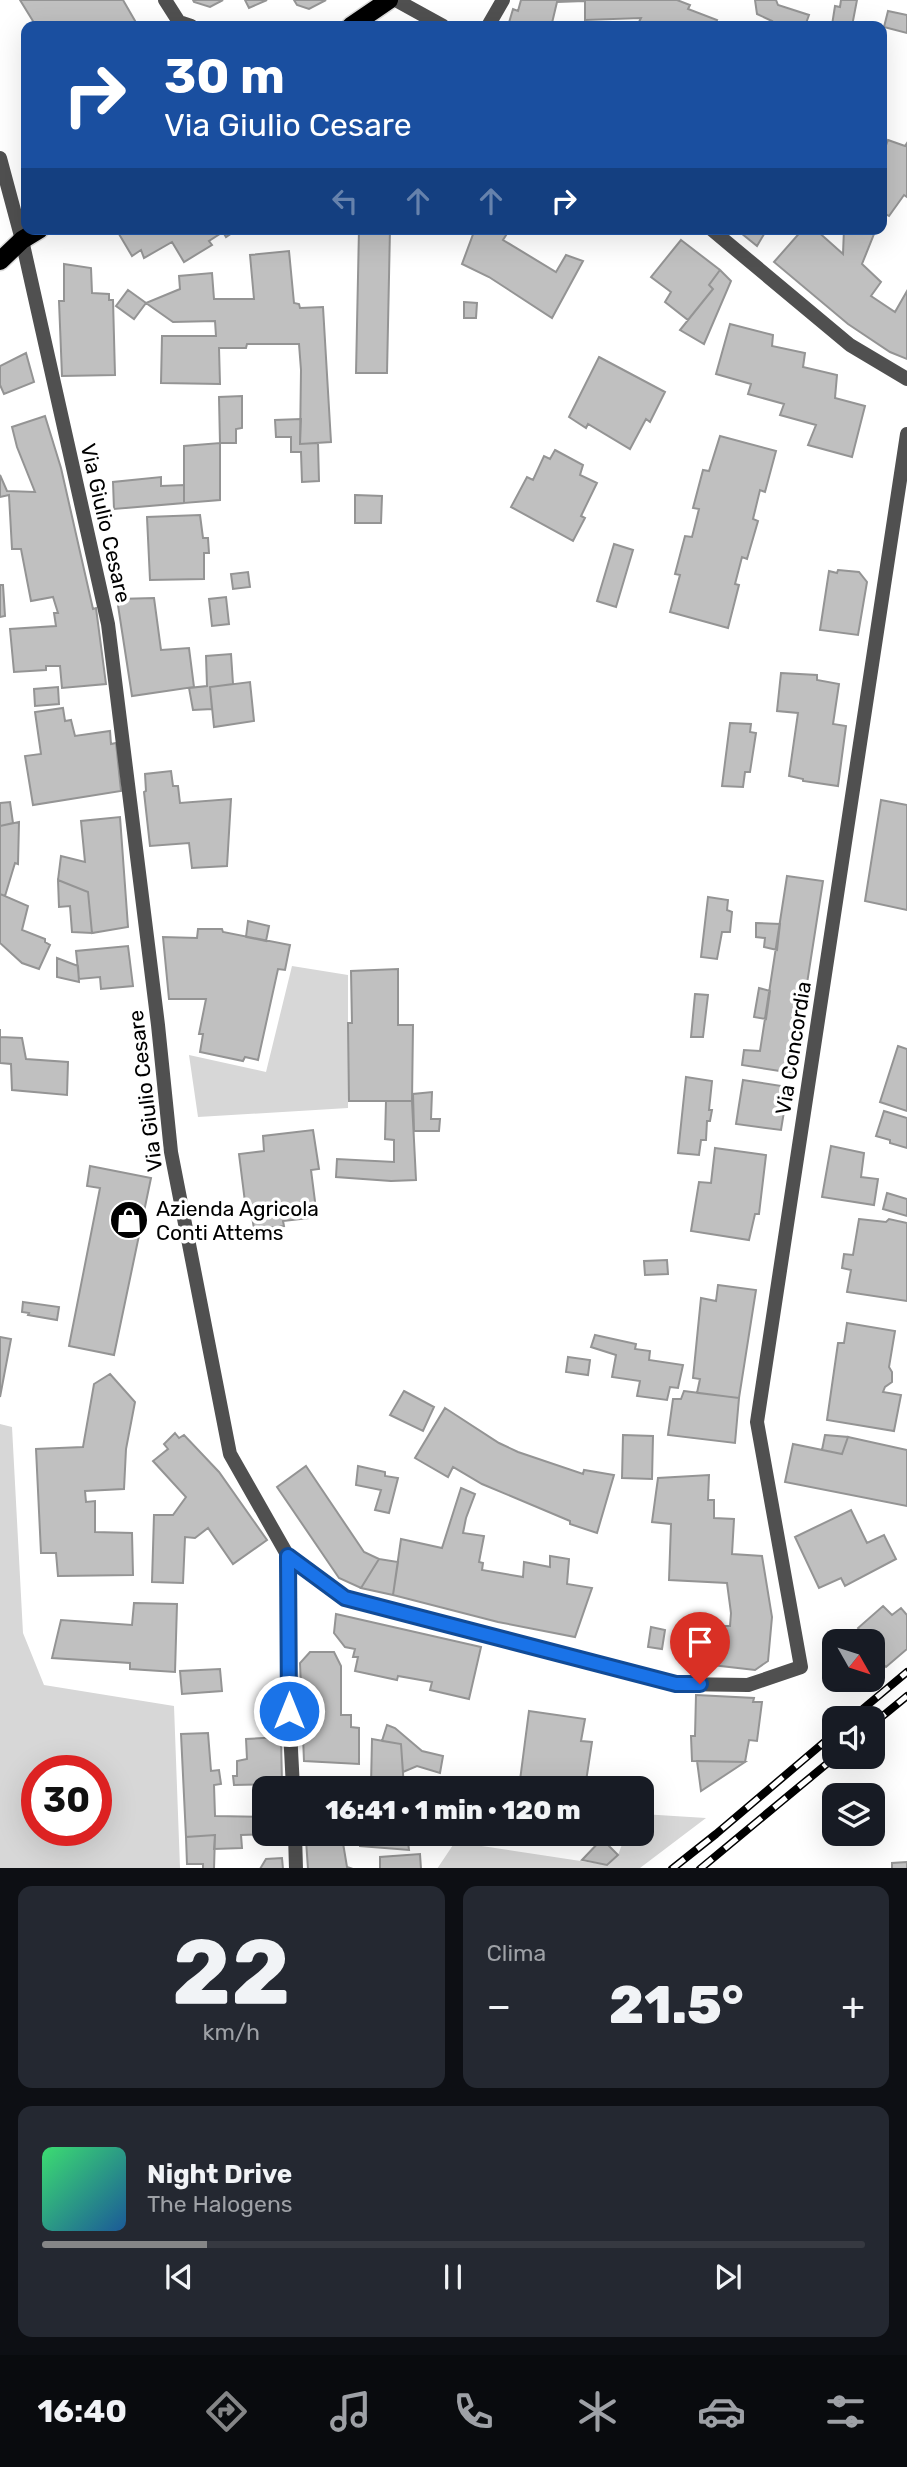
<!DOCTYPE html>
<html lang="it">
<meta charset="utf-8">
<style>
body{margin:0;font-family:Rubik,sans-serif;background:#242831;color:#f1f3f6;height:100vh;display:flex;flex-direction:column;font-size:26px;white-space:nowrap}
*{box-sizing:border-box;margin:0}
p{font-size:23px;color:#9ea1a6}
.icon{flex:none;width:38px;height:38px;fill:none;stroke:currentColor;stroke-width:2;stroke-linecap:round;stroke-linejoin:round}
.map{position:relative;height:1868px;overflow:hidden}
.side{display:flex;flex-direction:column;gap:18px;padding:18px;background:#0d0f14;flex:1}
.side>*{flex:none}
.top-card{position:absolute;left:21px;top:21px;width:866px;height:214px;border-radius:14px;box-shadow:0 7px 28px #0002;background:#1a4fa0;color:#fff;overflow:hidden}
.needle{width:46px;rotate:129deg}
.controls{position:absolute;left:822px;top:1629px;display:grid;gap:14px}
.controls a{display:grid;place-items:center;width:63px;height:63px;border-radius:14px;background:#171b24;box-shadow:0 7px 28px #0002;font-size:35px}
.speed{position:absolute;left:21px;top:1755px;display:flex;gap:14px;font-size:35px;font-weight:700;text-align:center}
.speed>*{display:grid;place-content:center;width:91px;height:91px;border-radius:50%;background:#171b24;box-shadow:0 7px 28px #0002;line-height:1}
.speed .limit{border:10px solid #d22;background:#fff;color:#111}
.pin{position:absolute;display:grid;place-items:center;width:60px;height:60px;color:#fff;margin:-72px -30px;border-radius:50% 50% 50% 0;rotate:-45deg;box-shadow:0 0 7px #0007}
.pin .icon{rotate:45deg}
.me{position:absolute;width:77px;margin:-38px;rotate:0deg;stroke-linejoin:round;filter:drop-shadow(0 0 5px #0008)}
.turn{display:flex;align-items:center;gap:24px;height:147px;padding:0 28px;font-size:32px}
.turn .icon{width:91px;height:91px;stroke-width:2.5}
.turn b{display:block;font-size:49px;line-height:60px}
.lanes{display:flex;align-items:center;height:66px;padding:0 28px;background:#0003;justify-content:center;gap:35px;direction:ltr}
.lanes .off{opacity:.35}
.big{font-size:52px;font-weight:800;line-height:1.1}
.side .card{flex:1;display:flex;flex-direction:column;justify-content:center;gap:10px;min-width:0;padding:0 24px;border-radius:14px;background:#242831}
.side .dial{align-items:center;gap:0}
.dial b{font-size:91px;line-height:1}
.song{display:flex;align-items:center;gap:21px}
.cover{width:84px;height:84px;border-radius:10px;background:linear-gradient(135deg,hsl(140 70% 55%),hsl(210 70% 35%))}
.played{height:7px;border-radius:4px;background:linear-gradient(90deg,#858687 20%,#363941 20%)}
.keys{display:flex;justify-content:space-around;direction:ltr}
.heat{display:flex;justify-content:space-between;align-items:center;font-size:38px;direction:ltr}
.side .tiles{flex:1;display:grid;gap:18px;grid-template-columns:1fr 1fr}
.card:last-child{grid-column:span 2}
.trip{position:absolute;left:252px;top:1776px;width:402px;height:70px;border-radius:14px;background:#171b24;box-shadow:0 7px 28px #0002;font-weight:800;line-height:70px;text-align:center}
.dock{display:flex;height:112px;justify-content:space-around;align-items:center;background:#090b0e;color:#9ea1a6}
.dock .icon{width:49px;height:49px}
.dock .on{color:#858687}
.dock b{font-size:32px;color:#f1f3f6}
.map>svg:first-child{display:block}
</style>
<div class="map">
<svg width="907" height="1869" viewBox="0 0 907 1869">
<rect width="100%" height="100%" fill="#fff"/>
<path fill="#d7d7d7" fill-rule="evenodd" d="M 292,966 L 348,975 L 348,1108 L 198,1117 L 189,1055 L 266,1072 Z
M 0,1424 L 12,1427 L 23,1633 L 44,1685 L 174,1706 L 180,1868 L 0,1868 ZM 37,1771 L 96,1771 L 96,1830 L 37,1830 Z
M 642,1814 L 706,1818 L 640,1868 L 437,1869 L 455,1842 L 607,1865 L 618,1855 L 626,1834 L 642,1834 Z"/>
<path fill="#c0c0c0" stroke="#949494" stroke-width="2" d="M 20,0 L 123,0 L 138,26 L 36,26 Z
M 193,0 L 223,0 L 210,7 L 194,2 Z
M 245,0 L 267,0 L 249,8 Z
M 294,0 L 326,0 L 309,9 L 297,5 Z
M 521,0 L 677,0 L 690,5 L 688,9 L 717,20 L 714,26 L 637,26 L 641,18 L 585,20 L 585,1 L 557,2 L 552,23 L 568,26 L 508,26 L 513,9 L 518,11 Z
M 755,0 L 776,0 L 778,5 L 809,15 L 805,26 L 769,26 L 772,21 L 757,14 Z
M 841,0 L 857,0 L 852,26 L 832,25 L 835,6 L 840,7 Z
M 888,11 L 907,15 L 907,33 L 884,27 Z
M 888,140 L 905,146 L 907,143 L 907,197 L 904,195 L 889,216 L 882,212 L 882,156 Z
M 116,229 L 238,229 L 226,237 L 223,232 L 209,241 L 212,245 L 184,262 L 172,242 L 144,258 L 141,250 L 132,256 Z
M 359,229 L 390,229 L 387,373 L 356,373 Z
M 475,229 L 510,229 L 503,240 L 556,272 L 566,255 L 583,261 L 552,318 L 489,277 L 462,264 Z
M 736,229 L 767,229 L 757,246 Z
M 803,229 L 815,229 L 843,254 L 844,229 L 876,229 L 862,264 L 881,282 L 871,296 L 895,312 L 907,291 L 907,359 L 890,352 L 848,324 L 774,262 Z
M 681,240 L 720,270 L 709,285 L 713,289 L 688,320 L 665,302 L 671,292 L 651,277 Z
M 289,251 L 294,303 L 299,304 L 300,308 L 323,307 L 331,442 L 300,444 L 301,370 L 299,344 L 247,344 L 246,348 L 219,348 L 220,384 L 161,383 L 162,336 L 216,336 L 215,321 L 173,322 L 146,303 L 180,289 L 179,276 L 212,273 L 214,299 L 254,299 L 250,255 Z
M 64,264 L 91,268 L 92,293 L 109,294 L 109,300 L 113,300 L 115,375 L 62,376 L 59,301 L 64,301 Z
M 720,270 L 731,281 L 704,344 L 680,330 L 713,289 L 709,285 Z
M 128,290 L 146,303 L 134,319 L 116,306 Z
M 464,302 L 477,303 L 476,318 L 464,318 Z
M 730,324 L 773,335 L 772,346 L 805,353 L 803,367 L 837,375 L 835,398 L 865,406 L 852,457 L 808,445 L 816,425 L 780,415 L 784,404 L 748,394 L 751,384 L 716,374 Z
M 26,353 L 34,382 L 4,394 L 0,385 L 0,366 Z
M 599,357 L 665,392 L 650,422 L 646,419 L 630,449 L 588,424 L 586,428 L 569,417 Z
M 242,396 L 242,428 L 236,429 L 236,443 L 220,443 L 219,397 Z
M 45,416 L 61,468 L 93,609 L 96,608 L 106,684 L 62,688 L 60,666 L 46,666 L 46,670 L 14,672 L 10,629 L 56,626 L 54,613 L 58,613 L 53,597 L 31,601 L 21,549 L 12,549 L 9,495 L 0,497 L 0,475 L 7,491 L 35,492 L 17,447 L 12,427 Z
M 301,419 L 300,444 L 318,443 L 319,481 L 302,482 L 301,452 L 291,452 L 291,437 L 276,437 L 275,420 Z
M 720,436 L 776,451 L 765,492 L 760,490 L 753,519 L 758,521 L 747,559 L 742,557 L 735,584 L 739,585 L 728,628 L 670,612 L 680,575 L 675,574 L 685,536 L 692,537 L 699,509 L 693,508 L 703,470 L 709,471 Z
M 220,443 L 220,500 L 184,503 L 184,446 Z
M 555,450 L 583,465 L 580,475 L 597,483 L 581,516 L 585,518 L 573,541 L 511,507 L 527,477 L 533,480 L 544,456 L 550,459 Z
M 161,477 L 161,486 L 184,485 L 184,503 L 114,509 L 113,482 Z
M 355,495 L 382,496 L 381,523 L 355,523 Z
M 200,515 L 203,538 L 208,538 L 209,553 L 204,553 L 204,579 L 150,580 L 147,517 Z
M 614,544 L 633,550 L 616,607 L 597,601 Z
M 838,570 L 859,572 L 867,582 L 858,635 L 820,630 L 829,571 L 837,573 Z
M 248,572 L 250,587 L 233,589 L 231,574 Z
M 0,585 L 3,585 L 5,616 L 0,617 Z
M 226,597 L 229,624 L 212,626 L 209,599 Z
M 154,598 L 161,650 L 189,648 L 194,687 L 132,696 L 117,599 Z
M 231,654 L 233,684 L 210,687 L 212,709 L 193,710 L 189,688 L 207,686 L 206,656 Z
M 781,673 L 817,675 L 817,680 L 839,684 L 833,724 L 846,726 L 838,786 L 803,781 L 803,779 L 789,776 L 798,713 L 777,711 Z
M 250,682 L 254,721 L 214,727 L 210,687 Z
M 58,687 L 59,704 L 35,706 L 34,689 Z
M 63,708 L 65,721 L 71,720 L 75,736 L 110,731 L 111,744 L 116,743 L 121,791 L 33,805 L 25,756 L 41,754 L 35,712 Z
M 730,723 L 751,724 L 750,732 L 756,733 L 750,772 L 745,772 L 743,787 L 722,786 Z
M 171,771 L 173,786 L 178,786 L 180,803 L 231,799 L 227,866 L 192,868 L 189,843 L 150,846 L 144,792 L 146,791 L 145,774 Z
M 881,800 L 907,805 L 907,910 L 865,901 Z
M 10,802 L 13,823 L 0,826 L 0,803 Z
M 120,817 L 128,927 L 92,933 L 88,892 L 58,880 L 61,856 L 85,862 L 81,821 Z
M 19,822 L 18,864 L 15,863 L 5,896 L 0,894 L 0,826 Z
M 787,876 L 823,881 L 793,1073 L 742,1065 L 744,1050 L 760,1051 Z
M 58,880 L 88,892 L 92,933 L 72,932 L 70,906 L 59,907 Z
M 0,894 L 28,906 L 22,930 L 45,939 L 45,942 L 50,945 L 39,969 L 22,963 L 0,943 Z
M 708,897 L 728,900 L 727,910 L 732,912 L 730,932 L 722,932 L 717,959 L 701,957 Z
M 248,921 L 269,926 L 266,941 L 246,937 Z
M 756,923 L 780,924 L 777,950 L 764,947 L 765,938 L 756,937 Z
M 198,929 L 222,929 L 223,932 L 290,945 L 285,970 L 278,969 L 258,1060 L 245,1057 L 243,1061 L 200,1052 L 203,1034 L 199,1034 L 206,999 L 169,999 L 163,937 L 197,938 Z
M 128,946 L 133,986 L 101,989 L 100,977 L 79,979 L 76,951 Z
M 57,958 L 78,966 L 79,982 L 57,977 Z
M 398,969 L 398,1025 L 413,1025 L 412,1101 L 349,1101 L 348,1023 L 352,1023 L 351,971 Z
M 759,988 L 770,991 L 766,1019 L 754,1017 Z
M 695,994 L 708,995 L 703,1037 L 691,1037 Z
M 0,1029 L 0,1037 L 22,1038 L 26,1059 L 68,1062 L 67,1095 L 12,1090 L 11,1064 L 0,1063 Z
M 898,1046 L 907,1049 L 907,1111 L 880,1102 Z
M 686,1077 L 712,1081 L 709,1110 L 712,1110 L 710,1121 L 707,1121 L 706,1140 L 701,1140 L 699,1155 L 678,1153 Z
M 743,1080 L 788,1087 L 781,1130 L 736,1124 Z
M 432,1092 L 431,1119 L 440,1119 L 439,1131 L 414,1131 L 413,1094 Z
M 386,1101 L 412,1101 L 416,1180 L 391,1181 L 336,1177 L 337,1159 L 394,1162 L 394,1140 L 385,1139 Z
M 884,1111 L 907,1118 L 907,1148 L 890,1143 L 890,1140 L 876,1136 Z
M 313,1130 L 319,1169 L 311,1170 L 317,1217 L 283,1221 L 284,1226 L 254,1229 L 251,1210 L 246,1210 L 239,1154 L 264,1151 L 263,1136 Z
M 831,1146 L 864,1153 L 861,1177 L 878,1179 L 874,1205 L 822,1197 Z
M 715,1148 L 766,1155 L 759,1214 L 755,1214 L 749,1240 L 691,1231 L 699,1182 L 711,1183 Z
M 90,1166 L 151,1178 L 114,1355 L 69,1346 L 100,1188 L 87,1186 Z
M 887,1193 L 907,1199 L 907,1216 L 883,1209 Z
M 859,1219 L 886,1222 L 889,1219 L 907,1223 L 907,1301 L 847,1292 L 851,1270 L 842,1268 L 844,1254 L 853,1255 Z
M 667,1260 L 668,1274 L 645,1275 L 644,1261 Z
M 718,1285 L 756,1290 L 739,1398 L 697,1393 L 700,1379 L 693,1378 L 701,1298 L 716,1301 Z
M 23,1302 L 59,1307 L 57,1320 L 28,1315 L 29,1313 L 22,1312 Z
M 847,1323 L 895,1331 L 889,1367 L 892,1372 L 892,1382 L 885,1387 L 883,1392 L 901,1395 L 894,1431 L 827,1420 L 838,1343 L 844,1343 Z
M 595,1335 L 636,1344 L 635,1349 L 650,1351 L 649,1360 L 683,1365 L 678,1388 L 670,1387 L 667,1400 L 637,1396 L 640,1381 L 612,1377 L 616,1355 L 591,1347 Z
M 0,1337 L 11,1339 L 0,1397 Z
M 568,1357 L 590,1360 L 588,1375 L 566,1372 Z
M 110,1374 L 135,1402 L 126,1449 L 124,1489 L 85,1491 L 86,1502 L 95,1501 L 95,1532 L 132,1533 L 133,1575 L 58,1576 L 56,1553 L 41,1553 L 36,1449 L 83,1447 L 94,1384 Z
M 404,1391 L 434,1407 L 423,1431 L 390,1415 Z
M 684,1391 L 739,1398 L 735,1443 L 668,1435 L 673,1399 L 681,1399 Z
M 445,1408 L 499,1443 L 518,1452 L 583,1474 L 584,1470 L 614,1475 L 597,1533 L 570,1524 L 570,1521 L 482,1484 L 453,1467 L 448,1477 L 415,1458 Z
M 175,1433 L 179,1438 L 184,1435 L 219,1472 L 267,1540 L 233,1564 L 208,1528 L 195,1538 L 185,1537 L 183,1583 L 152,1582 L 154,1515 L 173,1515 L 186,1497 L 153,1461 L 168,1449 L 164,1444 Z
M 623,1435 L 653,1436 L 652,1479 L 622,1478 Z
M 825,1435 L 848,1437 L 842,1454 L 822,1450 Z
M 848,1437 L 907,1450 L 907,1506 L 785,1482 L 793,1444 L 842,1454 Z
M 306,1466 L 364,1552 L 379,1559 L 361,1588 L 339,1578 L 277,1487 Z
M 358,1466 L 385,1472 L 385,1476 L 398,1478 L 389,1513 L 375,1510 L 381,1490 L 356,1485 Z
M 709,1475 L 708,1500 L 714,1500 L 714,1518 L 734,1519 L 732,1554 L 762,1556 L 772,1617 L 768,1661 L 755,1670 L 695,1663 L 698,1626 L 730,1626 L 731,1613 L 727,1583 L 669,1580 L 671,1524 L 652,1522 L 658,1478 Z
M 461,1488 L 475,1494 L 466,1518 L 463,1533 L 484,1536 L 479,1562 L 483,1563 L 482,1570 L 523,1577 L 524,1562 L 550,1567 L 550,1556 L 569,1559 L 567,1584 L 592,1588 L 575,1637 L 498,1622 L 393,1595 L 401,1539 L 442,1548 Z
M 851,1510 L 867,1543 L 884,1535 L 896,1559 L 845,1586 L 841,1578 L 819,1588 L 795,1537 Z
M 379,1559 L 398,1562 L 393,1595 L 361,1588 Z
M 134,1603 L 177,1604 L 175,1672 L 130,1669 L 130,1663 L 52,1658 L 61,1620 L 132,1625 Z
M 883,1606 L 892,1615 L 901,1608 L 907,1615 L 907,1649 L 886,1667 L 873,1655 L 873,1642 L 863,1642 L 866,1638 L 858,1628 Z
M 336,1614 L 481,1647 L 469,1699 L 430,1690 L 432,1682 L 398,1676 L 397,1680 L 355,1671 L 358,1657 L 353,1657 L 355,1649 L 345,1647 L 334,1633 Z
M 651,1627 L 665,1630 L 662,1649 L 648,1647 Z
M 310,1652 L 334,1652 L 341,1666 L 341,1715 L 351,1715 L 351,1727 L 359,1728 L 359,1764 L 304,1761 L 300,1663 Z
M 220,1669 L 222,1691 L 182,1694 L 180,1671 Z
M 696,1695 L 754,1698 L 753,1702 L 762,1702 L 757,1741 L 749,1740 L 745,1762 L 692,1761 L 691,1736 L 695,1736 Z
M 529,1711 L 585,1719 L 581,1741 L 592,1742 L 585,1788 L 519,1788 Z
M 387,1725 L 395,1728 L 422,1751 L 443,1756 L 440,1773 L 417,1766 L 403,1772 L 401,1744 L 382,1741 Z
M 208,1733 L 211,1771 L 219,1770 L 221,1784 L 214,1785 L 215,1816 L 264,1817 L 264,1834 L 277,1834 L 241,1835 L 242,1848 L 214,1849 L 215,1835 L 186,1837 L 181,1734 Z
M 281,1737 L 282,1784 L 234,1785 L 233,1776 L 237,1776 L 237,1761 L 247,1759 L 246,1739 Z
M 372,1739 L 401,1744 L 404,1788 L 368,1788 L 367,1786 L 371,1786 Z
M 697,1761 L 745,1762 L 701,1791 Z
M 360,1834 L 407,1834 L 409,1850 L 360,1846 Z
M 215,1835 L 214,1869 L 203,1869 L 203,1864 L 187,1864 L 186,1837 Z
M 331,1839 L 343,1843 L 347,1867 L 353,1869 L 308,1869 L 306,1840 Z
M 602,1839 L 618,1855 L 607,1865 L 582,1860 Z
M 420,1854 L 421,1869 L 380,1869 L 380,1857 Z
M 282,1858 L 283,1869 L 260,1869 L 266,1859 Z
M 907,1862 L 907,1869 L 892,1869 L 892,1863 Z"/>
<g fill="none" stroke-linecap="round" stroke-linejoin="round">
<defs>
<path id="primary" d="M 351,26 L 389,0
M 0,261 L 22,240 L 40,229"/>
</defs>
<use href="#primary" stroke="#dbdbdb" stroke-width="21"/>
<path stroke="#505050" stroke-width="14" d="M 165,0 L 179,22 L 191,26
M 396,0 L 443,26
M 488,26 L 503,0
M 0,158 L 22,240 L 108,624 L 158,1025 L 171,1152 L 230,1454 L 288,1556 L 345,1598 L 676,1684 L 748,1685 L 801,1667 L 757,1422 L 907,434
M 711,229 L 850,345 L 907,379
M 288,1556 L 289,1711 L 293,1788
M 295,1834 L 296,1869"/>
<use href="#primary" stroke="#000" stroke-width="18"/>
<defs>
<path id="rail" d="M 852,1718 L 907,1672
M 873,1724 L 907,1696
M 672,1869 L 716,1834 L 835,1733
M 700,1869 L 835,1757"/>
</defs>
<use href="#rail" stroke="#000" stroke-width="8"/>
<use href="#rail" stroke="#fff" stroke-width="5" stroke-dasharray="16" stroke-linecap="butt"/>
</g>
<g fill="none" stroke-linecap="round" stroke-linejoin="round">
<defs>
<path id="route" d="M 289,1711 L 288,1556 L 345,1598 L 676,1684 L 700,1684"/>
</defs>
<use href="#route" stroke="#114b97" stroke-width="18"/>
<use href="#route" stroke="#1a73e8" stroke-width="12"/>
</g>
<defs>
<symbol id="shop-disc" viewBox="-11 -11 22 22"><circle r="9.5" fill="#000" stroke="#fff"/><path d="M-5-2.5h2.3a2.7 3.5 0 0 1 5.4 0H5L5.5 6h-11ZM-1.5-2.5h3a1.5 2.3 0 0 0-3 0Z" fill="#fff"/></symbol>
</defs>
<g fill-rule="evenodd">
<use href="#shop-disc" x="107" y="1198" width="44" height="44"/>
</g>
<g text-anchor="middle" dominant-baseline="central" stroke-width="7" stroke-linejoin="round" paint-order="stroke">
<g font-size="21" fill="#000" stroke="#fff">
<text transform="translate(106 523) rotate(77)">Via Giulio Cesare</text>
<text transform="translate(793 1048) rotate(-81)">Via Concordia</text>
<text transform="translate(145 1091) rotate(-97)">Via Giulio Cesare</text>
</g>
<g font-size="21" fill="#000" stroke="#fff" text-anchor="start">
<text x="156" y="1208">Azienda Agricola<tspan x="156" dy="24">Conti Attems</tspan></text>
</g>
</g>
</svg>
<div class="controls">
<a><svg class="needle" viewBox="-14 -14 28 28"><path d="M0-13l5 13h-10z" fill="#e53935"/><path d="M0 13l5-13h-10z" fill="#9ea1a6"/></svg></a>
<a><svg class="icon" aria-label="sound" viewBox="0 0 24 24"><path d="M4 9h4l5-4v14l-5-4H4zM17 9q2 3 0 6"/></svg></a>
<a><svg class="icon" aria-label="layers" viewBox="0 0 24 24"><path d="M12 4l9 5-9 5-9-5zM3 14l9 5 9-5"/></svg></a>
</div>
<div class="speed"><div class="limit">30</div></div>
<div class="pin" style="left:700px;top:1684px;background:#d93025"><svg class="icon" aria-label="arrive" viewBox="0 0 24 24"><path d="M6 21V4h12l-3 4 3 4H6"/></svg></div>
<svg class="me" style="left:289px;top:1711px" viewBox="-20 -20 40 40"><circle r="17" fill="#1a73e8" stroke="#fff" stroke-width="3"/><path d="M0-11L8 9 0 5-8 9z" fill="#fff"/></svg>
<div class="trip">16:41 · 1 min · 120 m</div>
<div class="top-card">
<div class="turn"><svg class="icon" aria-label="right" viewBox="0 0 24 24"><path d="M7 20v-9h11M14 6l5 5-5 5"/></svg><div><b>30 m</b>Via Giulio Cesare</div></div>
<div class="lanes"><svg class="icon off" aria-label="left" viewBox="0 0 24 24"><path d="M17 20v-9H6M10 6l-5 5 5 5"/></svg><svg class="icon off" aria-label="ahead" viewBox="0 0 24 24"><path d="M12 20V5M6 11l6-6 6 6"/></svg><svg class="icon off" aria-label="ahead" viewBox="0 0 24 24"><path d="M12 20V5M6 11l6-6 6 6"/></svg><svg class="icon" aria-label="right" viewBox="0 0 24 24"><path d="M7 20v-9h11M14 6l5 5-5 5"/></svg></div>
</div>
</div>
<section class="side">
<div class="tiles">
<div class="card dial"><b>22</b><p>km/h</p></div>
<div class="card"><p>Clima</p>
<div class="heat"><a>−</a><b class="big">21.5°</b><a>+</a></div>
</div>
<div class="card">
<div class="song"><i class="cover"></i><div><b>Night Drive</b><p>The Halogens</p></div></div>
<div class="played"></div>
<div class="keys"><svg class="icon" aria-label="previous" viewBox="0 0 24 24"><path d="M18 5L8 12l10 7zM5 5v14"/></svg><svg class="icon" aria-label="pause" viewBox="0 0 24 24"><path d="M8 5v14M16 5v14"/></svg><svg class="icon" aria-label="next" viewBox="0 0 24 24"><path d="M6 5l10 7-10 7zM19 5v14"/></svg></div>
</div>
</div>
</section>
<nav class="dock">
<b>16:40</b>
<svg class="icon on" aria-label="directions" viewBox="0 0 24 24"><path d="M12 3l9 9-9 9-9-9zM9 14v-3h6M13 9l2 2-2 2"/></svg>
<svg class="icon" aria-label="music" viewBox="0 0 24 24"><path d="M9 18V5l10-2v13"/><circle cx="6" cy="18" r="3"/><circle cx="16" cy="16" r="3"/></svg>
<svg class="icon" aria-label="phone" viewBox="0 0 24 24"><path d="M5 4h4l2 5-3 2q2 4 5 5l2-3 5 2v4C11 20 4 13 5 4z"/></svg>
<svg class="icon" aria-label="climate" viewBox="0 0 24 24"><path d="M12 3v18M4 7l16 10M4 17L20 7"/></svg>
<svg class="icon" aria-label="car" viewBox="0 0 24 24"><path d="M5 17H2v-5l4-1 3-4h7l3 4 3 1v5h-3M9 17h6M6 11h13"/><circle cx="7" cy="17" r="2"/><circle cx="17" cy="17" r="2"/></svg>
<svg class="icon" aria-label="filters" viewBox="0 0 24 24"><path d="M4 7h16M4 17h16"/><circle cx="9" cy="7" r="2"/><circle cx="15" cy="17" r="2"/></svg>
</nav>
